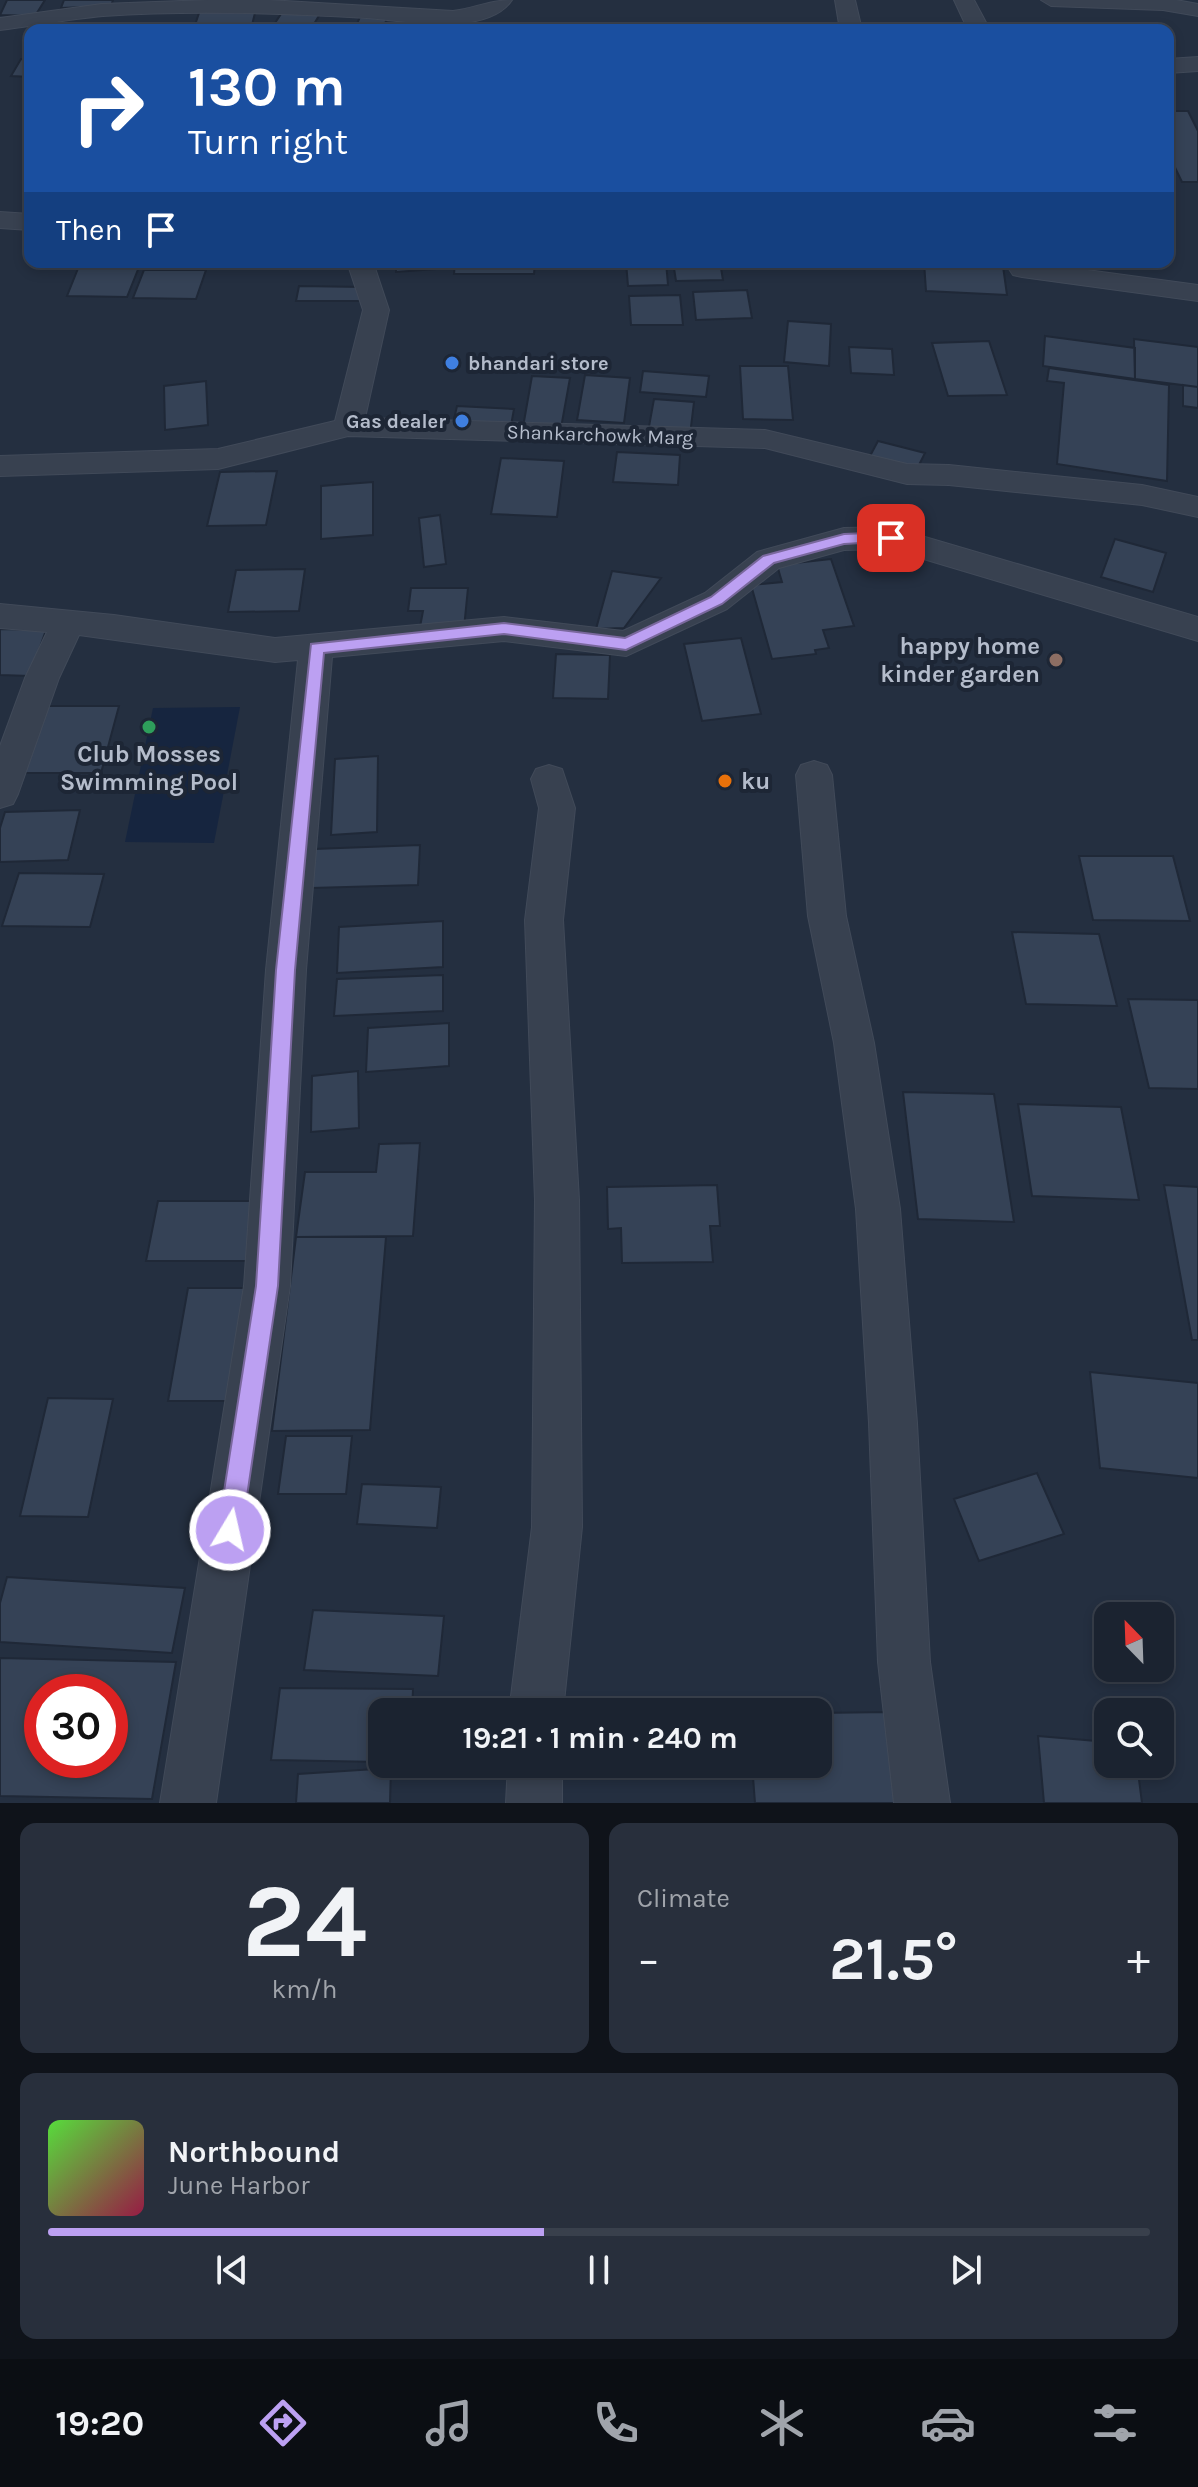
<!DOCTYPE html>
<meta charset="utf-8">
<style>
body{margin:0;font-family:Karla,sans-serif;background:#282f3c;color:#f1f3f6;height:100vh;display:flex;flex-direction:column;font-size:30px;white-space:nowrap}
*{box-sizing:border-box;margin:0}
p{font-size:26px;color:#a0a4ab}
.icon{flex:none;width:44px;height:44px;fill:none;stroke:currentColor;stroke-width:2;stroke-linecap:round;stroke-linejoin:round}
.map{position:relative;height:1803px;overflow:hidden}
.panel{display:flex;flex-direction:column;gap:20px;padding:20px;background:#0f131a;flex:1}
.panel>*{flex:none}
.hud{position:absolute;left:24px;top:24px;width:1150px;height:244px;border-radius:16px;box-shadow:0 4px 12px #0003,0 0 0 2px #39404c;background:#1a4fa0;color:#fff;overflow:hidden}
.needle{width:52px;rotate:337deg}
.buttons{position:absolute;left:1094px;top:1602px;display:grid;gap:16px}
.buttons a{display:grid;place-items:center;width:80px;height:80px;border-radius:16px;background:#1b2330;box-shadow:0 4px 12px #0003,0 0 0 2px #39404c;font-size:40px}
.speed{position:absolute;left:24px;top:1674px;display:flex;gap:16px;font-size:40px;font-weight:700;text-align:center}
.speed>*{display:grid;place-content:center;width:104px;height:104px;border-radius:50%;background:#1b2330;box-shadow:0 4px 12px #0003,0 0 0 2px #39404c;line-height:1}
.speed .limit{border:12px solid #d22;background:#fff;color:#111}
.pin{position:absolute;display:grid;place-items:center;width:68px;height:68px;color:#fff;margin:-34px;border-radius:16px;box-shadow:0 4px 12px #0006}
.me{position:absolute;width:88px;margin:-44px;rotate:9deg;stroke-linejoin:round;filter:drop-shadow(0 0 6px #0008)}
.turn{display:flex;align-items:center;gap:28px;height:168px;padding:0 32px;font-size:36px}
.turn .icon{width:104px;height:104px;stroke-width:2.5}
.turn b{display:block;font-size:56px;line-height:68px}
.then{display:flex;align-items:center;height:76px;padding:0 32px;background:#0003;gap:16px;font-size:30px}
.big{font-size:60px;font-weight:700;line-height:1.1}
.panel .widget{flex:1;display:flex;flex-direction:column;justify-content:center;gap:12px;min-width:0;padding:0 28px;border-radius:16px;background:#282f3c}
.panel .dial{align-items:center;gap:0}
.dial b{font-size:104px;line-height:1}
.song{display:flex;align-items:center;gap:24px}
.cover{width:96px;height:96px;border-radius:12px;background:linear-gradient(135deg,hsl(110 70% 55%),hsl(340 70% 35%))}
.played{height:8px;border-radius:4px;background:linear-gradient(90deg,#bca0f2 45%,#39404c 45%)}
.keys{display:flex;justify-content:space-around;direction:ltr}
.heat{display:flex;justify-content:space-between;align-items:center;font-size:44px;direction:ltr}
.panel .tiles{flex:1;display:grid;gap:20px;grid-template-columns:1fr 1fr}
.widget:last-child{grid-column:span 2}
.trip{position:absolute;left:368px;top:1698px;width:464px;height:80px;border-radius:16px;background:#1b2330;box-shadow:0 4px 12px #0003,0 0 0 2px #39404c;font-weight:700;line-height:80px;text-align:center}
.menu{display:flex;height:128px;justify-content:space-around;align-items:center;background:#0b0e13;color:#a0a4ab}
.menu .icon{width:56px;height:56px}
.menu .selected{color:#bca0f2}
.menu b{font-size:36px;color:#f1f3f6}
.map>svg:first-child{display:block}
</style>
<div class="map">
<svg width="1198" height="1803" viewBox="0 0 1198 1803">
<rect width="100%" height="100%" fill="#242f40"/>
<path fill="#16253f" d="M 240,707 L 214,843 L 125,842 L 153,708 Z"/>
<path fill="#354256" stroke="#1f2837" stroke-width="2" fill-rule="evenodd" d="M 7,0 L 45,0 L 35,16 L 0,15 Z
M 64,0 L 113,0 L 111,6 L 61,8 Z
M 256,9 L 252,25 L 195,25 L 200,10 Z
M 283,11 L 320,14 L 311,29 L 273,26 Z
M 360,17 L 387,19 L 382,30 L 354,30 Z
M 21,59 L 30,60 L 30,77 L 11,76 Z
M 1168,111 L 1188,111 L 1198,131 L 1198,182 L 1182,182 L 1168,153 Z
M 396,262 L 435,262 L 435,269 L 396,272 Z
M 455,262 L 535,262 L 534,274 L 454,274 Z
M 626,262 L 666,262 L 668,285 L 628,286 Z
M 673,262 L 720,262 L 723,280 L 676,281 Z
M 924,262 L 1003,266 L 1007,295 L 926,291 Z
M 79,266 L 139,267 L 127,297 L 67,296 Z
M 144,270 L 206,270 L 196,299 L 133,298 Z
M 299,286 L 364,287 L 362,301 L 296,301 Z
M 747,290 L 752,318 L 696,320 L 693,292 Z
M 680,295 L 683,325 L 631,325 L 629,296 Z
M 788,321 L 831,324 L 829,366 L 784,362 Z
M 1045,336 L 1135,348 L 1135,379 L 1043,366 Z
M 1134,339 L 1198,347 L 1198,387 L 1135,379 Z
M 989,341 L 1007,395 L 948,396 L 932,343 Z
M 849,347 L 892,349 L 894,375 L 851,373 Z
M 740,366 L 788,366 L 793,420 L 743,419 Z
M 1049,368 L 1169,385 L 1167,481 L 1057,464 L 1064,383 L 1047,381 Z
M 643,371 L 709,376 L 706,397 L 640,392 Z
M 585,375 L 630,378 L 624,423 L 577,420 Z
M 532,376 L 570,378 L 561,428 L 523,427 Z
M 206,381 L 208,425 L 165,430 L 164,386 Z
M 1183,385 L 1198,387 L 1198,408 L 1183,406 Z
M 654,399 L 694,402 L 690,435 L 648,432 Z
M 457,406 L 514,409 L 510,431 L 452,428 Z
M 878,441 L 925,453 L 917,469 L 870,456 Z
M 617,452 L 680,455 L 678,485 L 613,482 Z
M 501,458 L 564,461 L 557,517 L 491,514 Z
M 277,471 L 266,525 L 207,526 L 220,472 Z
M 373,482 L 373,535 L 321,539 L 321,486 Z
M 440,515 L 446,564 L 424,567 L 419,518 Z
M 1115,539 L 1166,553 L 1153,592 L 1101,577 Z
M 831,559 L 854,626 L 823,630 L 829,648 L 815,650 L 816,654 L 772,659 L 751,585 L 782,582 L 777,565 Z
M 305,569 L 299,611 L 228,612 L 236,570 Z
M 612,571 L 661,578 L 624,628 L 596,629 Z
M 411,588 L 468,588 L 464,628 L 420,627 L 423,611 L 408,611 Z
M 0,629 L 46,630 L 30,676 L 0,675 Z
M 741,638 L 761,714 L 702,721 L 684,644 Z
M 556,654 L 610,655 L 608,699 L 553,698 Z
M 37,706 L 119,706 L 101,773 L 16,773 Z
M 378,756 L 377,832 L 331,835 L 335,759 Z
M 80,810 L 68,860 L 0,862 L 0,828 L 5,812 Z
M 420,845 L 418,885 L 311,888 L 314,849 Z
M 1079,856 L 1173,856 L 1190,921 L 1093,920 Z
M 19,873 L 104,874 L 90,927 L 2,926 Z
M 443,921 L 443,967 L 337,973 L 339,927 Z
M 1012,932 L 1099,934 L 1117,1006 L 1026,1004 Z
M 443,975 L 443,1011 L 334,1016 L 337,979 Z
M 1128,999 L 1198,1000 L 1198,1089 L 1149,1088 Z
M 449,1023 L 449,1066 L 366,1072 L 368,1028 Z
M 358,1071 L 359,1128 L 311,1132 L 312,1076 Z
M 903,1092 L 994,1094 L 1014,1222 L 918,1219 Z
M 1018,1104 L 1121,1107 L 1139,1200 L 1032,1196 Z
M 420,1143 L 413,1236 L 296,1237 L 305,1172 L 376,1172 L 379,1144 Z
M 717,1185 L 720,1226 L 710,1226 L 713,1262 L 622,1263 L 621,1228 L 608,1229 L 607,1187 Z
M 1164,1185 L 1198,1187 L 1198,1340 L 1192,1340 Z
M 158,1201 L 257,1201 L 249,1261 L 146,1261 Z
M 296,1237 L 386,1237 L 370,1430 L 272,1431 Z
M 188,1288 L 245,1288 L 228,1401 L 168,1401 Z
M 1090,1372 L 1198,1383 L 1198,1478 L 1100,1468 Z
M 48,1398 L 113,1399 L 88,1517 L 20,1516 Z
M 286,1436 L 352,1436 L 346,1494 L 278,1494 Z
M 1037,1473 L 1064,1534 L 979,1561 L 954,1499 Z
M 362,1484 L 441,1487 L 437,1528 L 357,1524 Z
M 7,1577 L 185,1588 L 172,1653 L 0,1642 L 0,1603 Z
M 313,1610 L 444,1616 L 438,1676 L 304,1670 Z
M 0,1658 L 176,1662 L 152,1799 L 0,1796 ZM 42,1692 L 110,1692 L 110,1760 L 42,1760 Z
M 280,1688 L 413,1689 L 412,1712 L 382,1712 L 382,1762 L 271,1760 Z
M 889,1712 L 899,1803 L 755,1803 L 752,1764 L 818,1764 L 818,1713 Z
M 1038,1736 L 1108,1742 L 1108,1764 L 1137,1764 L 1142,1803 L 1044,1803 Z
M 391,1768 L 390,1803 L 296,1803 L 298,1774 Z"/>
<g fill="none" stroke-linecap="round" stroke-linejoin="round">
<defs>
<path id="minor" d="M 208,0 L 268,0 L 453,11 C 475,8 491,0 512,0 C 487,37 406,21 367,18 C 279,13 191,10 103,16 C 69,19 34,26 0,30 L 0,18 L 102,4 Z
M 835,0 L 855,0 L 862,30 L 840,30 Z
M 954,0 L 974,0 L 990,30 L 968,30 Z
M 1041,0 L 1176,0 L 1198,4 L 1198,16 L 1163,10 L 1051,6 Z
M 1198,57 L 1198,71 L 1168,73 L 1168,59 Z
M 0,212 L 30,214 L 30,230 L 0,228 Z
M 347,262 L 373,262 L 389,310 L 365,418 L 765,430 L 907,464 L 949,465 L 1142,485 L 1198,497 L 1198,517 L 1142,505 L 949,485 L 907,484 L 765,448 L 348,436 L 218,469 L 0,476 L 0,456 L 218,449 L 335,421 L 363,310 Z
M 1028,262 L 1198,285 L 1198,301 L 1022,277 L 1013,275 L 1009,269 L 1013,263 Z
M 891,527 L 1198,617 L 1198,641 L 890,549 L 844,550 L 779,568 L 727,609 L 626,656 L 504,641 L 332,657 L 306,970 L 290,1286 L 216,1803 L 160,1803 L 244,1286 L 266,970 L 298,660 L 275,662 L 79,635 L 59,678 L 18,794 L 13,804 L 0,808 L 0,746 L 25,678 L 47,632 L 0,628 L 0,604 L 114,615 L 275,638 L 504,617 L 623,631 L 705,593 L 757,552 L 844,528 Z
M 814,761 L 827,765 L 832,775 L 846,916 L 874,1043 L 900,1209 L 917,1423 L 930,1662 L 950,1803 L 894,1803 L 878,1662 L 869,1423 L 856,1209 L 834,1043 L 808,916 L 796,775 L 801,765 Z
M 549,765 L 562,769 L 575,808 L 563,920 L 579,1200 L 582,1527 L 563,1712 L 509,1712 L 532,1527 L 535,1200 L 525,920 L 539,808 L 531,779 L 536,769 Z
M 508,1764 L 562,1764 L 562,1803 L 506,1803 Z"/>
</defs>
<use href="#minor" stroke="#414a59" stroke-width="2"/>
<use href="#minor" fill="#384150" fill-rule="evenodd"/>
</g>
<path fill="#bca0f2" stroke="#7a689d" stroke-width="2" d="M 891,532 L 896,534 L 896,541 L 844,544 L 774,563 L 722,604 L 626,650 L 504,634 L 324,653 L 295,970 L 278,1286 L 242,1530 L 238,1538 L 230,1542 L 221,1538 L 218,1530 L 256,1286 L 276,970 L 311,644 L 504,623 L 625,638 L 711,597 L 763,556 L 844,534 Z"/>
<g fill="#3f7fe0" stroke="#1d2635" stroke-width="3">
<circle cx="452" cy="363" r="8"/>
<circle cx="462" cy="421" r="8"/>
</g>
<circle fill="#8d6e63" stroke="#1d2635" stroke-width="3" cx="1056" cy="660" r="8"/>
<circle fill="#2e9e5b" stroke="#1d2635" stroke-width="3" cx="149" cy="727" r="8"/>
<circle fill="#e8710a" stroke="#1d2635" stroke-width="3" cx="725" cy="781" r="8"/>
<g text-anchor="middle" dominant-baseline="central" stroke-width="8" stroke-linejoin="round" paint-order="stroke">
<g font-size="20" font-weight="bold" fill="#b4bccb" stroke="#1d2635" text-anchor="start">
<text x="468" y="363">bhandari store</text>
<text x="446" y="421" text-anchor="end">Gas dealer</text>
</g>
<g font-size="20" fill="#b4bccb" stroke="#1d2635">
<text transform="translate(600 435) rotate(2)">Shankarchowk Marg</text>
</g>
<g font-size="24" font-weight="bold" fill="#b4bccb" stroke="#1d2635" text-anchor="end">
<text x="1040" y="646">happy home<tspan x="1040" dy="28">kinder garden</tspan></text>
<text x="149" y="754" text-anchor="middle">Club Mosses<tspan x="149" dy="28">Swimming Pool</tspan></text>
<text x="741" y="781" text-anchor="start">ku</text>
</g>
</g>
</svg>
<div class="buttons">
<a><svg class="needle" viewBox="-14 -14 28 28"><path d="M0-13l5 13h-10z" fill="#e53935"/><path d="M0 13l5-13h-10z" fill="#a0a4ab"/></svg></a>
<a><svg class="icon" aria-label="search" viewBox="0 0 24 24"><circle cx="10" cy="10" r="6"/><path d="M15 15l6 6"/></svg></a>
</div>
<div class="speed"><div class="limit">30</div></div>
<div class="pin" style="left:891px;top:538px;background:#d93025"><svg class="icon" aria-label="arrive" viewBox="0 0 24 24"><path d="M6 21V4h12l-3 4 3 4H6"/></svg></div>
<svg class="me" style="left:230px;top:1530px" viewBox="-20 -20 40 40"><circle r="17" fill="#bca0f2" stroke="#fff" stroke-width="3"/><path d="M0-11L8 9 0 5-8 9z" fill="#fff"/></svg>
<div class="trip">19:21 · 1 min · 240 m</div>
<div class="hud">
<div class="turn"><svg class="icon" aria-label="right" viewBox="0 0 24 24"><path d="M7 20v-9h11M14 6l5 5-5 5"/></svg><div><b>130 m</b>Turn right</div></div>
<div class="then">Then<svg class="icon" aria-label="arrive" viewBox="0 0 24 24"><path d="M6 21V4h12l-3 4 3 4H6"/></svg></div>
</div>
</div>
<section class="panel">
<div class="tiles">
<div class="widget dial"><b>24</b><p>km/h</p></div>
<div class="widget"><p>Climate</p>
<div class="heat"><a>−</a><b class="big">21.5°</b><a>+</a></div>
</div>
<div class="widget">
<div class="song"><i class="cover"></i><div><b>Northbound</b><p>June Harbor</p></div></div>
<div class="played"></div>
<div class="keys"><svg class="icon" aria-label="previous" viewBox="0 0 24 24"><path d="M18 5L8 12l10 7zM5 5v14"/></svg><svg class="icon" aria-label="pause" viewBox="0 0 24 24"><path d="M8 5v14M16 5v14"/></svg><svg class="icon" aria-label="next" viewBox="0 0 24 24"><path d="M6 5l10 7-10 7zM19 5v14"/></svg></div>
</div>
</div>
</section>
<nav class="menu">
<b>19:20</b>
<svg class="icon selected" aria-label="directions" viewBox="0 0 24 24"><path d="M12 3l9 9-9 9-9-9zM9 14v-3h6M13 9l2 2-2 2"/></svg>
<svg class="icon" aria-label="music" viewBox="0 0 24 24"><path d="M9 18V5l10-2v13"/><circle cx="6" cy="18" r="3"/><circle cx="16" cy="16" r="3"/></svg>
<svg class="icon" aria-label="phone" viewBox="0 0 24 24"><path d="M5 4h4l2 5-3 2q2 4 5 5l2-3 5 2v4C11 20 4 13 5 4z"/></svg>
<svg class="icon" aria-label="climate" viewBox="0 0 24 24"><path d="M12 3v18M4 7l16 10M4 17L20 7"/></svg>
<svg class="icon" aria-label="car" viewBox="0 0 24 24"><path d="M5 17H2v-5l4-1 3-4h7l3 4 3 1v5h-3M9 17h6M6 11h13"/><circle cx="7" cy="17" r="2"/><circle cx="17" cy="17" r="2"/></svg>
<svg class="icon" aria-label="filters" viewBox="0 0 24 24"><path d="M4 7h16M4 17h16"/><circle cx="9" cy="7" r="2"/><circle cx="15" cy="17" r="2"/></svg>
</nav>
